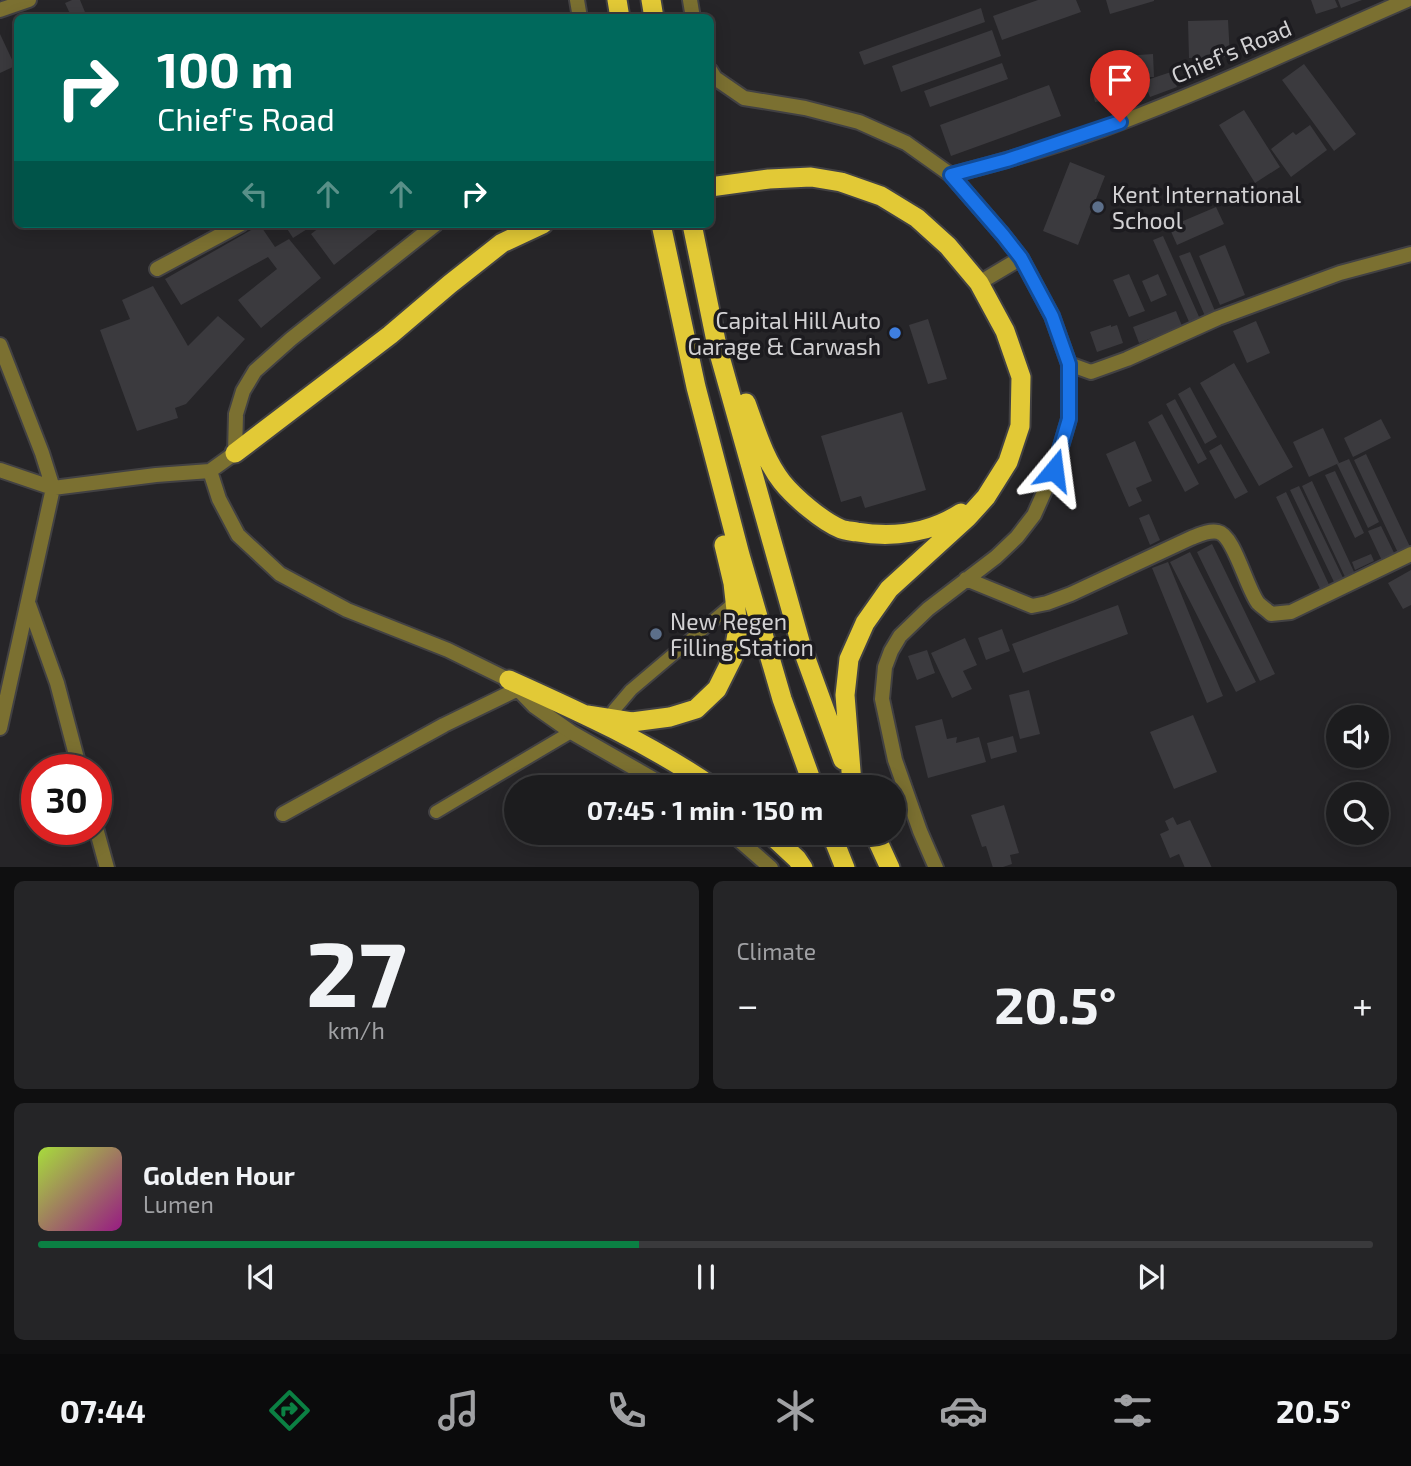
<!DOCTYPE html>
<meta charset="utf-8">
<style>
body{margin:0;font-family:"Exo 2",sans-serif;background:#252527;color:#f1f3f6;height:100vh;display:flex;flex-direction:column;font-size:26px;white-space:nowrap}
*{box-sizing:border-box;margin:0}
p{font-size:23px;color:#a0a1a4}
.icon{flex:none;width:38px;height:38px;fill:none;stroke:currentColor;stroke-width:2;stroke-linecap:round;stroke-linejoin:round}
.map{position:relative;height:867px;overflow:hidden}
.panel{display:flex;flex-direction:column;gap:14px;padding:14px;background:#0f0f10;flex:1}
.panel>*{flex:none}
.guide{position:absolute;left:14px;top:14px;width:700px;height:214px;border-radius:10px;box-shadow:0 4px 18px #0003,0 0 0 2px #3a3a3c;background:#00695c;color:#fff;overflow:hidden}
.fabs{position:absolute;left:1326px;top:705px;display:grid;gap:14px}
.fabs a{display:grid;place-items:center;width:63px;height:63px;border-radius:50%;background:#1c1c1e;box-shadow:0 4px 18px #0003,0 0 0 2px #3a3a3c;font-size:35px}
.speed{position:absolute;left:21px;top:754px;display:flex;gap:14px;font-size:35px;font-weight:700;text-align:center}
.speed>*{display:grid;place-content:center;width:91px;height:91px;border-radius:50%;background:#1c1c1e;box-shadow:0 4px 18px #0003,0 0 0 2px #3a3a3c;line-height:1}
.speed .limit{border:10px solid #d22;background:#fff;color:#111}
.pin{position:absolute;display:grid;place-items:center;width:60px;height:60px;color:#fff;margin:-72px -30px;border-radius:50% 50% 50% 0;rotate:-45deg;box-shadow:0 0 7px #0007}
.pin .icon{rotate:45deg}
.me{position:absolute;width:77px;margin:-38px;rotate:16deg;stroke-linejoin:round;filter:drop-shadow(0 0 5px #0008)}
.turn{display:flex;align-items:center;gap:24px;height:147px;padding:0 28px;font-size:32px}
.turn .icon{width:91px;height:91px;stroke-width:2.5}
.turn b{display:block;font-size:49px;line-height:60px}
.lanes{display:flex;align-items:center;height:66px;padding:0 28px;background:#0003;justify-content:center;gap:35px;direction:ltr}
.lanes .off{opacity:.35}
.big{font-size:52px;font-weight:700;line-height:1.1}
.panel .widget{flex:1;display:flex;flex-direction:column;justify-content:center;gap:10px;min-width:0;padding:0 24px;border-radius:10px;background:#252527}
.panel .dial{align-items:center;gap:0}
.dial b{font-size:91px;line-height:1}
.song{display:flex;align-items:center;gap:21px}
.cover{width:84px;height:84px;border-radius:10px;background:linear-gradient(135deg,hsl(80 70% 55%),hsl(310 70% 35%))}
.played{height:7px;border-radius:4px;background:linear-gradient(90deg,#0b8043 45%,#3a3a3c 45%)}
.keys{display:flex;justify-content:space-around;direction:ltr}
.heat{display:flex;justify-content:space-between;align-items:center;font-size:38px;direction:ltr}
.panel .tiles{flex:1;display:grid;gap:14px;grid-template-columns:1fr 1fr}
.widget:last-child{grid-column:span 2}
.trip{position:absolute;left:504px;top:775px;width:402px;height:70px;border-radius:35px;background:#1c1c1e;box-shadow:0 4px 18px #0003,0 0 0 2px #3a3a3c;font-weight:700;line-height:70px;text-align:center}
.tabs{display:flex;height:112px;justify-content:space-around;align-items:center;background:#0b0b0c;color:#a0a1a4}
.tabs .icon{width:49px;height:49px}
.tabs .active{color:#0b8043}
.tabs b{font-size:32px;color:#f1f3f6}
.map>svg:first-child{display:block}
</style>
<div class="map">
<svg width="1411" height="868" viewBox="0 0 1411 868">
<rect width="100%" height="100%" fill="#262528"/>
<path fill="#3b3a3e" d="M 72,0 L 80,0 L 87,17 L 72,18 L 65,3 Z
M 1038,0 L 1076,0 L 1081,12 L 1002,40 L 993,16 Z
M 1106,0 L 1154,0 L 1154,1 L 1110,14 Z
M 1311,0 L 1335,0 L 1338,7 L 1316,14 Z
M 1338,0 L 1362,0 L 1341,8 Z
M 981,8 L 985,22 L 864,65 L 859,52 Z
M 1228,20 L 1230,57 L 1189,58 L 1188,21 Z
M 992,30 L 1001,56 L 901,92 L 892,66 Z
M 0,34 L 15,66 L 0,73 Z
M 1153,54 L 1154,77 L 1143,77 L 1142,76 L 1143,77 L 1111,79 L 1109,57 Z
M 1002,63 L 1008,79 L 930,107 L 924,91 Z
M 1304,64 L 1356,134 L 1334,151 L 1282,80 Z
M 1171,72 L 1177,87 L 1150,97 L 1144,81 Z
M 1143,80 L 1146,93 L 1095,102 L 1092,89 Z
M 1049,85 L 1061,116 L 951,156 L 940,125 Z
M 1244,110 L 1280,167 L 1255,183 L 1219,125 Z
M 1310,125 L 1327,150 L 1291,177 L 1271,149 L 1293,132 L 1296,135 Z
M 1070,162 L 1105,176 L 1078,245 L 1043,231 Z
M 1216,207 L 1224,224 L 1177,245 L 1169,227 Z
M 284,224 L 315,224 L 293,238 Z
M 324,224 L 385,224 L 334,265 L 311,234 Z
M 260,225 L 275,247 L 289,239 L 321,278 L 261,328 L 238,300 L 277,269 L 268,257 L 181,305 L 165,279 Z
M 1163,236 L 1200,319 L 1190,324 L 1153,240 Z
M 1225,245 L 1245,295 L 1220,305 L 1199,256 Z
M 1190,252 L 1215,311 L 1205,316 L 1179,256 Z
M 1129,274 L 1145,311 L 1129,317 L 1113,280 Z
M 1158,274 L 1167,295 L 1151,302 L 1142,281 Z
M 153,286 L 188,346 L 218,316 L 245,339 L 186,404 L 175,408 L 178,418 L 137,431 L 100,330 L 130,319 L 122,300 Z
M 1176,311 L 1182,326 L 1139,343 L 1133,327 Z
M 928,319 L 947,379 L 928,384 L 909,325 Z
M 1256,321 L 1270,353 L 1247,363 L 1233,331 Z
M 1111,325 L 1111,327 L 1117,325 L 1123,343 L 1097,352 L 1090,332 Z
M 1234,363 L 1293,467 L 1259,486 L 1200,383 Z
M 1190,387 L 1217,437 L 1205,444 L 1178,394 Z
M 1175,399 L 1207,459 L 1198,464 L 1166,404 Z
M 902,412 L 926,490 L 865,508 L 861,496 L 841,502 L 821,436 Z
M 1162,414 L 1199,484 L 1185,492 L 1148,422 Z
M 1381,419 L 1391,438 L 1353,457 L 1344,438 Z
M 1323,428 L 1339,463 L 1309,477 L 1293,442 Z
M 1135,441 L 1152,481 L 1136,488 L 1142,501 L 1129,507 L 1106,454 Z
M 1221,444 L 1248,492 L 1235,499 L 1209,451 Z
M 1366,454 L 1411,549 L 1399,555 L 1354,460 Z
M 1349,459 L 1379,522 L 1368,528 L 1337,464 Z
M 1335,471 L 1364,533 L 1355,538 L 1325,475 Z
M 1312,481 L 1355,574 L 1346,579 L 1302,486 Z
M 1299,486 L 1344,580 L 1335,584 L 1290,490 Z
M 1286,492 L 1331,589 L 1322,593 L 1276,497 Z
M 1149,514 L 1160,540 L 1150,545 L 1139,518 Z
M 1381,526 L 1397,559 L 1384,565 L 1368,531 Z
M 1212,544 L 1275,674 L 1260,681 L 1197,552 Z
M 1190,552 L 1256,682 L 1236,692 L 1170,562 Z
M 1371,554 L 1374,561 L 1355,570 L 1352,562 Z
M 1168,562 L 1223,696 L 1207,703 L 1152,568 Z
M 1411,570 L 1411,605 L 1403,609 L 1388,583 Z
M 1118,605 L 1128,634 L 1023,673 L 1012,644 Z
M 1002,629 L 1010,651 L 986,660 L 978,638 Z
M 965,638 L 977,665 L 963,671 L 972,689 L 952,698 L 931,653 Z
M 927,650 L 935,673 L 917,680 L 908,656 Z
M 1029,690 L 1040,734 L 1020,739 L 1009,695 Z
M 1193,715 L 1217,772 L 1174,789 L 1150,732 Z
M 942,719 L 947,739 L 957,737 L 956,743 L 979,737 L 986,762 L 928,778 L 915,726 Z
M 1013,736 L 1017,752 L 991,759 L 987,743 Z
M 1004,805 L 1019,853 L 1010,855 L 1012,864 L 1000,868 L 993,868 L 986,846 L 982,847 L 971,815 Z
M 1173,817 L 1177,825 L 1190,820 L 1212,868 L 1185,868 L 1179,854 L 1170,858 L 1160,834 L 1169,830 L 1165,821 Z"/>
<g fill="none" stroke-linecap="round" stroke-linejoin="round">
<defs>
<path id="service" d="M 610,719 L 614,710 L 631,690 L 735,602
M 436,812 L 571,732"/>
<path id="minor" d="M 577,0 L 580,18
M 690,0 L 693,18
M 0,10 L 29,0
M 710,70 L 715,78 L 744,98 L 805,108 L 859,122 L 906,143 L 951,175 L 1003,235 L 1021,258 L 1052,316 L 1069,364 L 1069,419 L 1054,470 L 1034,515 L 1017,537 L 996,557 L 928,609 L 900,636 L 891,651 L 885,667 L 882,699 L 895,760 L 920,831 L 936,868
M 951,175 C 1002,162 1053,147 1103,129 C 1206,91 1306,44 1407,0
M 157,269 L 241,224
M 979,283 L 1021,258
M 0,345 L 42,453 L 53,488 L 0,728
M 1069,364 L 1091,372 L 1127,359 L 1218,318 L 1340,273 L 1411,254
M 0,470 L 53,488 L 156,475 L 210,471 L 235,453 L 236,414 L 243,391 L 255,371 L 291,339 L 436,224
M 210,471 L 219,499 L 238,535 L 280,574 L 347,610 L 448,650 L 509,680 L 534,706 L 571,732 L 669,788
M 966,579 L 1032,606 L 1047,603 L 1071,594 L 1191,538 C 1199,535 1209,530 1218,532 C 1234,535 1246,587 1258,603 C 1262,607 1267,610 1271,614 L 1291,612 L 1411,554
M 29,605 L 57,683 L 80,770
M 283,814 L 444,725 L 518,689
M 96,828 L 107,868
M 731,833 L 771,868"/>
<path id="trunk" d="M 617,0 L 620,18
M 651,0 L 654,18
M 710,187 L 769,179 L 811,177 L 841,182 L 881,196 L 917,218 L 948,246 L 979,283 L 1005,331 L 1021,377 L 1020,426 L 1008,462 L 986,497 L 968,517 L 889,589 L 865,623 L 849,659 L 845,695 L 852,784
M 661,224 L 696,387 L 740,555 L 782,699 L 814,788
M 692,224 L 717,346 L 801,645 L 843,760
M 746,403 C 756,430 764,459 782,482 C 794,497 823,522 841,529 C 846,531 852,531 857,532 C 893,538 930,533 961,513
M 235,453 L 390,335 L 450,284 L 502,243 L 543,224
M 509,680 C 578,711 651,744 714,788
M 587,715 L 632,722 L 670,717 L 696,709 L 717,689 L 733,657 L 738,628 L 733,583 L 724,545
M 769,833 L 797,859 L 803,868
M 831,833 L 845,868
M 874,833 L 890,868"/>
</defs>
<use href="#service" stroke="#424143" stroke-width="16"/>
<use href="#minor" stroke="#424143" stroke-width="18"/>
<use href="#trunk" stroke="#424143" stroke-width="23"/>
<use href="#service" stroke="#7b7031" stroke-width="12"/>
<use href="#minor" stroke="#7b7031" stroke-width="14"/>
<use href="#trunk" stroke="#e2c936" stroke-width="19"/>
</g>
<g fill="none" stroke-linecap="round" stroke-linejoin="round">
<defs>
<path id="route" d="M 1054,470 L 1069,419 L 1069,364 L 1052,316 L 1021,258 L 1003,235 L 951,175 L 1007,160 L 1120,122"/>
</defs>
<use href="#route" stroke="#114b97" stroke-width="18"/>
<use href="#route" stroke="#1a73e8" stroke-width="12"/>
</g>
<g fill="#5c6f8a" stroke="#1c1b1f" stroke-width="2.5">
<circle cx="1098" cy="207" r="7"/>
<circle cx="656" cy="634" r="7"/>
</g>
<circle fill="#3f7fe0" stroke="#1c1b1f" stroke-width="2.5" cx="895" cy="333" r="7"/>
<g text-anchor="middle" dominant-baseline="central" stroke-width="7" stroke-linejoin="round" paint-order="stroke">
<g font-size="23" fill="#d2d1d3" stroke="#1c1b1f">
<text transform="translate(1231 51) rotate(-23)">Chief's Road</text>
</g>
<g font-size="23" fill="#d2d1d3" stroke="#1c1b1f" text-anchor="start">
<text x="1112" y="194">Kent International<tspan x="1112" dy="26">School</tspan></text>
<text x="881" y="320" text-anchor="end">Capital Hill Auto<tspan x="881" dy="26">Garage &amp; Carwash</tspan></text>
<text x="670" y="621">New Regen<tspan x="670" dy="26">Filling Station</tspan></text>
</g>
</g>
</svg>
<div class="fabs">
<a><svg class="icon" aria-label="sound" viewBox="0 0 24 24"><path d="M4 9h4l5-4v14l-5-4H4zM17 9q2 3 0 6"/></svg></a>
<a><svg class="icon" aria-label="search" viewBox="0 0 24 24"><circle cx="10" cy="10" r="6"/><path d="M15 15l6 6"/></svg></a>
</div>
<div class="speed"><div class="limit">30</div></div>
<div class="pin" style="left:1120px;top:122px;background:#d93025"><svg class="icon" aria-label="arrive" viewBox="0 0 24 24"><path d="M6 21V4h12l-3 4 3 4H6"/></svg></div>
<svg class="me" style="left:1054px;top:470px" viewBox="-20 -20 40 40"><path d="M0-17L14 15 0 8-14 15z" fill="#1a73e8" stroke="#fff" stroke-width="4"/></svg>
<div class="trip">07:45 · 1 min · 150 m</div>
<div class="guide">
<div class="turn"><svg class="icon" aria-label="right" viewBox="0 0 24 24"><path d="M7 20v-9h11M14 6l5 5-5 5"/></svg><div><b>100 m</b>Chief's Road</div></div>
<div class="lanes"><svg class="icon off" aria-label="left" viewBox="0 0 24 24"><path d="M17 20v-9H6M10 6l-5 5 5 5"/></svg><svg class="icon off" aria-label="ahead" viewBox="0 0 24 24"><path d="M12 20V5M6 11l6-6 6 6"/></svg><svg class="icon off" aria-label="ahead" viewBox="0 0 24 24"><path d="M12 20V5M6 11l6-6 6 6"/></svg><svg class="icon" aria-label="right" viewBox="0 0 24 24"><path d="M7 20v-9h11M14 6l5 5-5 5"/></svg></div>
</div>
</div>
<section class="panel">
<div class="tiles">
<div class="widget dial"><b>27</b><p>km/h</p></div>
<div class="widget"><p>Climate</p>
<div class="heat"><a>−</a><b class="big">20.5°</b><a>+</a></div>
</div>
<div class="widget">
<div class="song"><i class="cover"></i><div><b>Golden Hour</b><p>Lumen</p></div></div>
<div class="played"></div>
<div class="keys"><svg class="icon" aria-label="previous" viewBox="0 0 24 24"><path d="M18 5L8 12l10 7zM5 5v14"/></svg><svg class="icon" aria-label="pause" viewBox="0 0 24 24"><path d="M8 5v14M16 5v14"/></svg><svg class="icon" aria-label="next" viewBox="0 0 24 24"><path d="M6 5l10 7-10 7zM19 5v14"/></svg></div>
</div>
</div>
</section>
<nav class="tabs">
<b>07:44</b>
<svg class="icon active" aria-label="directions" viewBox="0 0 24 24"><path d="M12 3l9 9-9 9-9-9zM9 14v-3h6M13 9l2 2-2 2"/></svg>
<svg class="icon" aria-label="music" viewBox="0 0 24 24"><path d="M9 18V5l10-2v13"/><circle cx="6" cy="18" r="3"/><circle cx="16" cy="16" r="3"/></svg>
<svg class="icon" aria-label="phone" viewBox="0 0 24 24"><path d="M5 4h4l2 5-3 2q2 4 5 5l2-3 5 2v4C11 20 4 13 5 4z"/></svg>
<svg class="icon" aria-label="climate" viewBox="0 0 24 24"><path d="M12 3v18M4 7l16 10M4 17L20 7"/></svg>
<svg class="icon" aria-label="car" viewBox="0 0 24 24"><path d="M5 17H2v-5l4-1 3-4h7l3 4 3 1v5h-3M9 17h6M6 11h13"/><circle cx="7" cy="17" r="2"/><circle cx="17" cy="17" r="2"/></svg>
<svg class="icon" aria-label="filters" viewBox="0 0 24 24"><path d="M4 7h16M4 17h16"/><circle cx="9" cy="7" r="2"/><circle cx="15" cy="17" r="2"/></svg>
<b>20.5°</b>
</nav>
